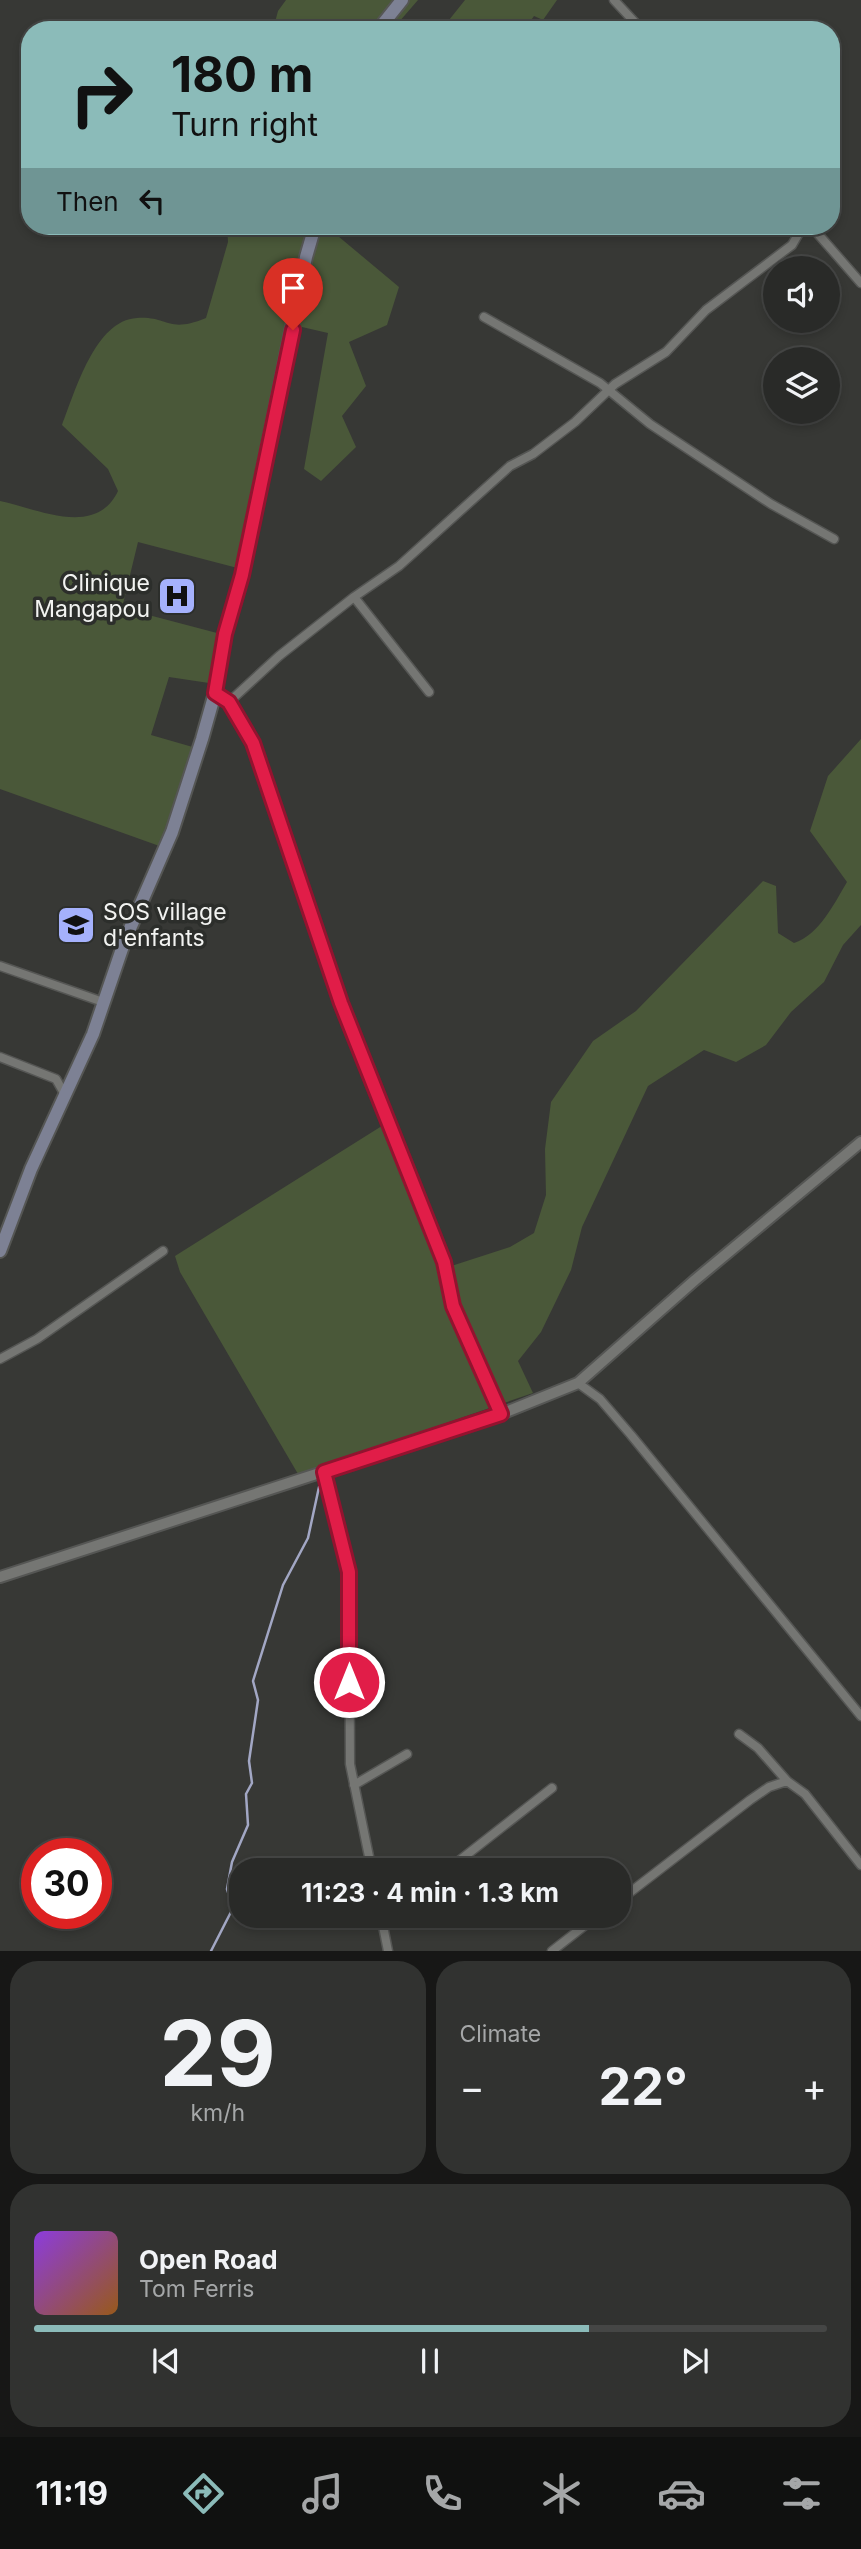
<!DOCTYPE html>
<meta charset="utf-8">
<style>
body{margin:0;font-family:Inter,sans-serif;background:#313230;color:#f1f3f6;height:100vh;display:flex;flex-direction:column;font-size:26px;white-space:nowrap}
*{box-sizing:border-box;margin:0}
p{font-size:23px;color:#a5a7a8}
.icon{flex:none;width:38px;height:38px;fill:none;stroke:currentColor;stroke-width:2;stroke-linecap:round;stroke-linejoin:round}
.map{position:relative;height:1951px;overflow:hidden}
.sheet{display:flex;flex-direction:column;gap:10px;padding:10px;background:#171716;flex:1}
.sheet>*{flex:none}
.guide{position:absolute;left:21px;top:21px;width:819px;height:214px;border-radius:28px;box-shadow:0 4px 10px #0003,0 0 0 2px #454645;background:#8bbbb9;color:#111;overflow:hidden}
.fabs{position:absolute;left:763px;top:256px;display:grid;gap:14px}
.fabs a{display:grid;place-items:center;width:77px;height:77px;border-radius:50%;background:#292a28;box-shadow:0 4px 10px #0003,0 0 0 2px #454645;font-size:35px}
.speed{position:absolute;left:21px;top:1838px;display:flex;gap:14px;font-size:35px;font-weight:700;text-align:center}
.speed>*{display:grid;place-content:center;width:91px;height:91px;border-radius:50%;background:#292a28;box-shadow:0 4px 10px #0003,0 0 0 2px #454645;line-height:1}
.speed .limit{border:10px solid #d22;background:#fff;color:#111}
.pin{position:absolute;display:grid;place-items:center;width:60px;height:60px;color:#fff;margin:-72px -30px;border-radius:50% 50% 50% 0;rotate:-45deg;box-shadow:0 0 7px #0007}
.pin .icon{rotate:45deg}
.me{position:absolute;width:77px;margin:-38px;rotate:0deg;stroke-linejoin:round;filter:drop-shadow(0 0 5px #0008)}
.turn{display:flex;align-items:center;gap:24px;height:147px;padding:0 35px;font-size:32px}
.turn .icon{width:91px;height:91px;stroke-width:2.5}
.turn b{display:block;font-size:49px;line-height:60px}
.then{display:flex;align-items:center;height:66px;padding:0 35px;background:#0003;gap:14px;font-size:26px}
.big{font-size:52px;font-weight:700;line-height:1.1}
.sheet .card{flex:1;display:flex;flex-direction:column;justify-content:center;gap:10px;min-width:0;padding:0 24px;border-radius:28px;background:#313230}
.sheet .dial{align-items:center;gap:0}
.dial b{font-size:91px;line-height:1}
.song{display:flex;align-items:center;gap:21px}
.cover{width:84px;height:84px;border-radius:10px;background:linear-gradient(135deg,hsl(270 70% 55%),hsl(30 70% 35%))}
.played{height:7px;border-radius:4px;background:linear-gradient(90deg,#8bbbb9 70%,#454645 70%)}
.keys{display:flex;justify-content:space-around;direction:ltr}
.heat{display:flex;justify-content:space-between;align-items:center;font-size:38px;direction:ltr}
.sheet .tiles{flex:1;display:grid;gap:10px;grid-template-columns:1fr 1fr}
.card:last-child{grid-column:span 2}
.trip{position:absolute;left:229px;top:1858px;width:402px;height:70px;border-radius:28px;background:#292a28;box-shadow:0 4px 10px #0003,0 0 0 2px #454645;font-weight:700;line-height:70px;text-align:center}
.tab-bar{display:flex;height:112px;justify-content:space-around;align-items:center;background:#101110;color:#a5a7a8}
.tab-bar .icon{width:49px;height:49px}
.tab-bar .active{color:#8bbbb9}
.tab-bar b{font-size:32px;color:#f1f3f6}
.map>svg:first-child{display:block}
</style>
<div class="map">
<svg width="861" height="1951" viewBox="0 0 861 1951">
<rect width="100%" height="100%" fill="#373835"/>
<path fill="#4a5839" d="M 286,0 L 418,0 L 392,30 L 273,30 L 278,11 Z
M 465,0 L 557,0 L 543,20 L 534,16 L 524,30 L 459,30 L 449,20 Z
M 227,226 L 326,226 L 399,287 L 387,325 L 349,342 L 366,386 L 342,416 L 356,447 L 321,481 L 304,469 L 328,333 L 302,327 L 249,571 L 138,542 L 122,608 L 217,633 L 209,683 L 169,677 L 151,735 L 203,750 L 165,848 L 0,789 L 0,501 C 38,509 96,538 118,491 L 108,469 L 62,425 C 75,392 95,320 137,318 C 169,316 167,334 206,318 L 228,242 Z
M 861,739 L 861,925 L 843,945 L 824,982 L 791,1012 L 766,1045 L 736,1062 L 704,1050 L 648,1086 L 582,1227 L 571,1270 L 541,1332 L 518,1361 L 533,1393 L 298,1474 L 180,1272 L 175,1256 L 385,1124 L 439,1270 L 510,1247 L 534,1233 L 546,1195 L 545,1149 L 551,1102 L 593,1041 L 636,1011 L 763,881 L 776,886 L 778,933 L 794,943 C 819,935 834,904 847,882 L 810,831 L 828,776 Z"/>
<g fill="none" stroke-linecap="round" stroke-linejoin="round">
<path stroke="#a2a7c4" stroke-width="2.5" d="M 211,1951 L 233,1908 L 227,1889 L 232,1862 L 248,1825 L 246,1794 L 252,1783 L 249,1761 L 258,1700 L 253,1681 L 283,1585 L 308,1538 L 319,1487"/>
<defs>
<path id="minor" d="M 614,0 L 642,30
M 811,226 L 861,283
M 484,317 L 600,383 L 650,424 L 771,504 L 834,539
M 354,597 L 429,692
M 215,693 L 229,702 L 253,743 L 341,1004 L 444,1262 L 453,1306 L 501,1414
M 229,702 L 279,656 L 354,597 L 399,566 L 510,466 L 533,454 L 575,422 L 615,384 L 666,352 L 706,310 L 792,245 L 803,226
M 0,966 L 103,1002
M 0,1057 L 56,1079 L 64,1093
M 0,1359 L 37,1339 L 163,1251
M 578,1383 L 600,1399 L 631,1435 L 861,1716
M 324,1472 L 349,1572 L 350,1764 L 372,1871
M 739,1734 L 758,1748 L 787,1781 L 805,1794 L 861,1865
M 354,1785 L 407,1754
M 446,1871 L 552,1788
M 620,1900 L 750,1800 L 769,1787 L 787,1781
M 381,1916 L 388,1951
M 552,1951 L 597,1916"/>
<path id="tertiary" d="M 0,1577 L 501,1414 L 578,1383 L 695,1280 L 861,1142"/>
<path id="secondary" d="M 378,30 L 402,0
M 0,1251 L 31,1169 L 93,1034 L 125,940 L 172,832 L 202,739 L 215,693 L 225,634 L 242,575 L 306,257 L 315,226"/>
</defs>
<use href="#minor" stroke="#555654" stroke-width="11"/>
<use href="#tertiary" stroke="#555654" stroke-width="14"/>
<use href="#secondary" stroke="#555654" stroke-width="16"/>
<use href="#minor" stroke="#757673" stroke-width="8"/>
<use href="#tertiary" stroke="#757673" stroke-width="10"/>
<use href="#secondary" stroke="#7d8194" stroke-width="12"/>
</g>
<g fill="none" stroke-linecap="round" stroke-linejoin="round">
<defs>
<path id="route" d="M 293,330 L 242,575 L 225,634 L 215,693 L 229,702 L 253,743 L 341,1003 L 444,1262 L 453,1306 L 501,1414 L 324,1472 L 349,1572 L 349,1682"/>
</defs>
<use href="#route" stroke="#92132f" stroke-width="18"/>
<use href="#route" stroke="#e11d48" stroke-width="12"/>
</g>
<defs>
<symbol id="hospital-square" viewBox="-11 -11 22 22"><rect x="-9" y="-9" width="18" height="18" rx="4" fill="#a5b1fc" stroke="#2c2e2b"/><path d="M-5-5h3v3.5h4V-5h3V5h-3V1.5h-4V5h-3Z" fill="#111"/></symbol>
<symbol id="school-square" viewBox="-11 -11 22 22"><rect x="-9" y="-9" width="18" height="18" rx="4" fill="#a5b1fc" stroke="#2c2e2b"/><path d="M0-5L7-2L0 1L-7-2ZM-4 1L0 2.5L4 1V4Q0 6-4 4Z" fill="#111"/></symbol>
</defs>
<g fill-rule="evenodd">
<use href="#hospital-square" x="155" y="574" width="44" height="44"/>
<use href="#school-square" x="54" y="903" width="44" height="44"/>
</g>
<g text-anchor="middle" dominant-baseline="central" stroke-width="7" stroke-linejoin="round" paint-order="stroke">
<g font-size="23" fill="#f2f3f1" stroke="#2c2e2b" text-anchor="end">
<text x="150" y="583">Clinique<tspan x="150" dy="26">Mangapou</tspan></text>
<text x="103" y="912" text-anchor="start">SOS village<tspan x="103" dy="26">d'enfants</tspan></text>
</g>
</g>
</svg>
<div class="fabs">
<a><svg class="icon" aria-label="sound" viewBox="0 0 24 24"><path d="M4 9h4l5-4v14l-5-4H4zM17 9q2 3 0 6"/></svg></a>
<a><svg class="icon" aria-label="layers" viewBox="0 0 24 24"><path d="M12 4l9 5-9 5-9-5zM3 14l9 5 9-5"/></svg></a>
</div>
<div class="speed"><div class="limit">30</div></div>
<div class="pin" style="left:293px;top:330px;background:#d93025"><svg class="icon" aria-label="arrive" viewBox="0 0 24 24"><path d="M6 21V4h12l-3 4 3 4H6"/></svg></div>
<svg class="me" style="left:349px;top:1682px" viewBox="-20 -20 40 40"><circle r="17" fill="#e11d48" stroke="#fff" stroke-width="3"/><path d="M0-11L8 9 0 5-8 9z" fill="#fff"/></svg>
<div class="trip">11:23 · 4 min · 1.3 km</div>
<div class="guide">
<div class="turn"><svg class="icon" aria-label="right" viewBox="0 0 24 24"><path d="M7 20v-9h11M14 6l5 5-5 5"/></svg><div><b>180 m</b>Turn right</div></div>
<div class="then">Then<svg class="icon" aria-label="left" viewBox="0 0 24 24"><path d="M17 20v-9H6M10 6l-5 5 5 5"/></svg></div>
</div>
</div>
<section class="sheet">
<div class="tiles">
<div class="card dial"><b>29</b><p>km/h</p></div>
<div class="card"><p>Climate</p>
<div class="heat"><a>−</a><b class="big">22°</b><a>+</a></div>
</div>
<div class="card">
<div class="song"><i class="cover"></i><div><b>Open Road</b><p>Tom Ferris</p></div></div>
<div class="played"></div>
<div class="keys"><svg class="icon" aria-label="previous" viewBox="0 0 24 24"><path d="M18 5L8 12l10 7zM5 5v14"/></svg><svg class="icon" aria-label="pause" viewBox="0 0 24 24"><path d="M8 5v14M16 5v14"/></svg><svg class="icon" aria-label="next" viewBox="0 0 24 24"><path d="M6 5l10 7-10 7zM19 5v14"/></svg></div>
</div>
</div>
</section>
<nav class="tab-bar">
<b>11:19</b>
<svg class="icon active" aria-label="directions" viewBox="0 0 24 24"><path d="M12 3l9 9-9 9-9-9zM9 14v-3h6M13 9l2 2-2 2"/></svg>
<svg class="icon" aria-label="music" viewBox="0 0 24 24"><path d="M9 18V5l10-2v13"/><circle cx="6" cy="18" r="3"/><circle cx="16" cy="16" r="3"/></svg>
<svg class="icon" aria-label="phone" viewBox="0 0 24 24"><path d="M5 4h4l2 5-3 2q2 4 5 5l2-3 5 2v4C11 20 4 13 5 4z"/></svg>
<svg class="icon" aria-label="climate" viewBox="0 0 24 24"><path d="M12 3v18M4 7l16 10M4 17L20 7"/></svg>
<svg class="icon" aria-label="car" viewBox="0 0 24 24"><path d="M5 17H2v-5l4-1 3-4h7l3 4 3 1v5h-3M9 17h6M6 11h13"/><circle cx="7" cy="17" r="2"/><circle cx="17" cy="17" r="2"/></svg>
<svg class="icon" aria-label="filters" viewBox="0 0 24 24"><path d="M4 7h16M4 17h16"/><circle cx="9" cy="7" r="2"/><circle cx="15" cy="17" r="2"/></svg>
</nav>
